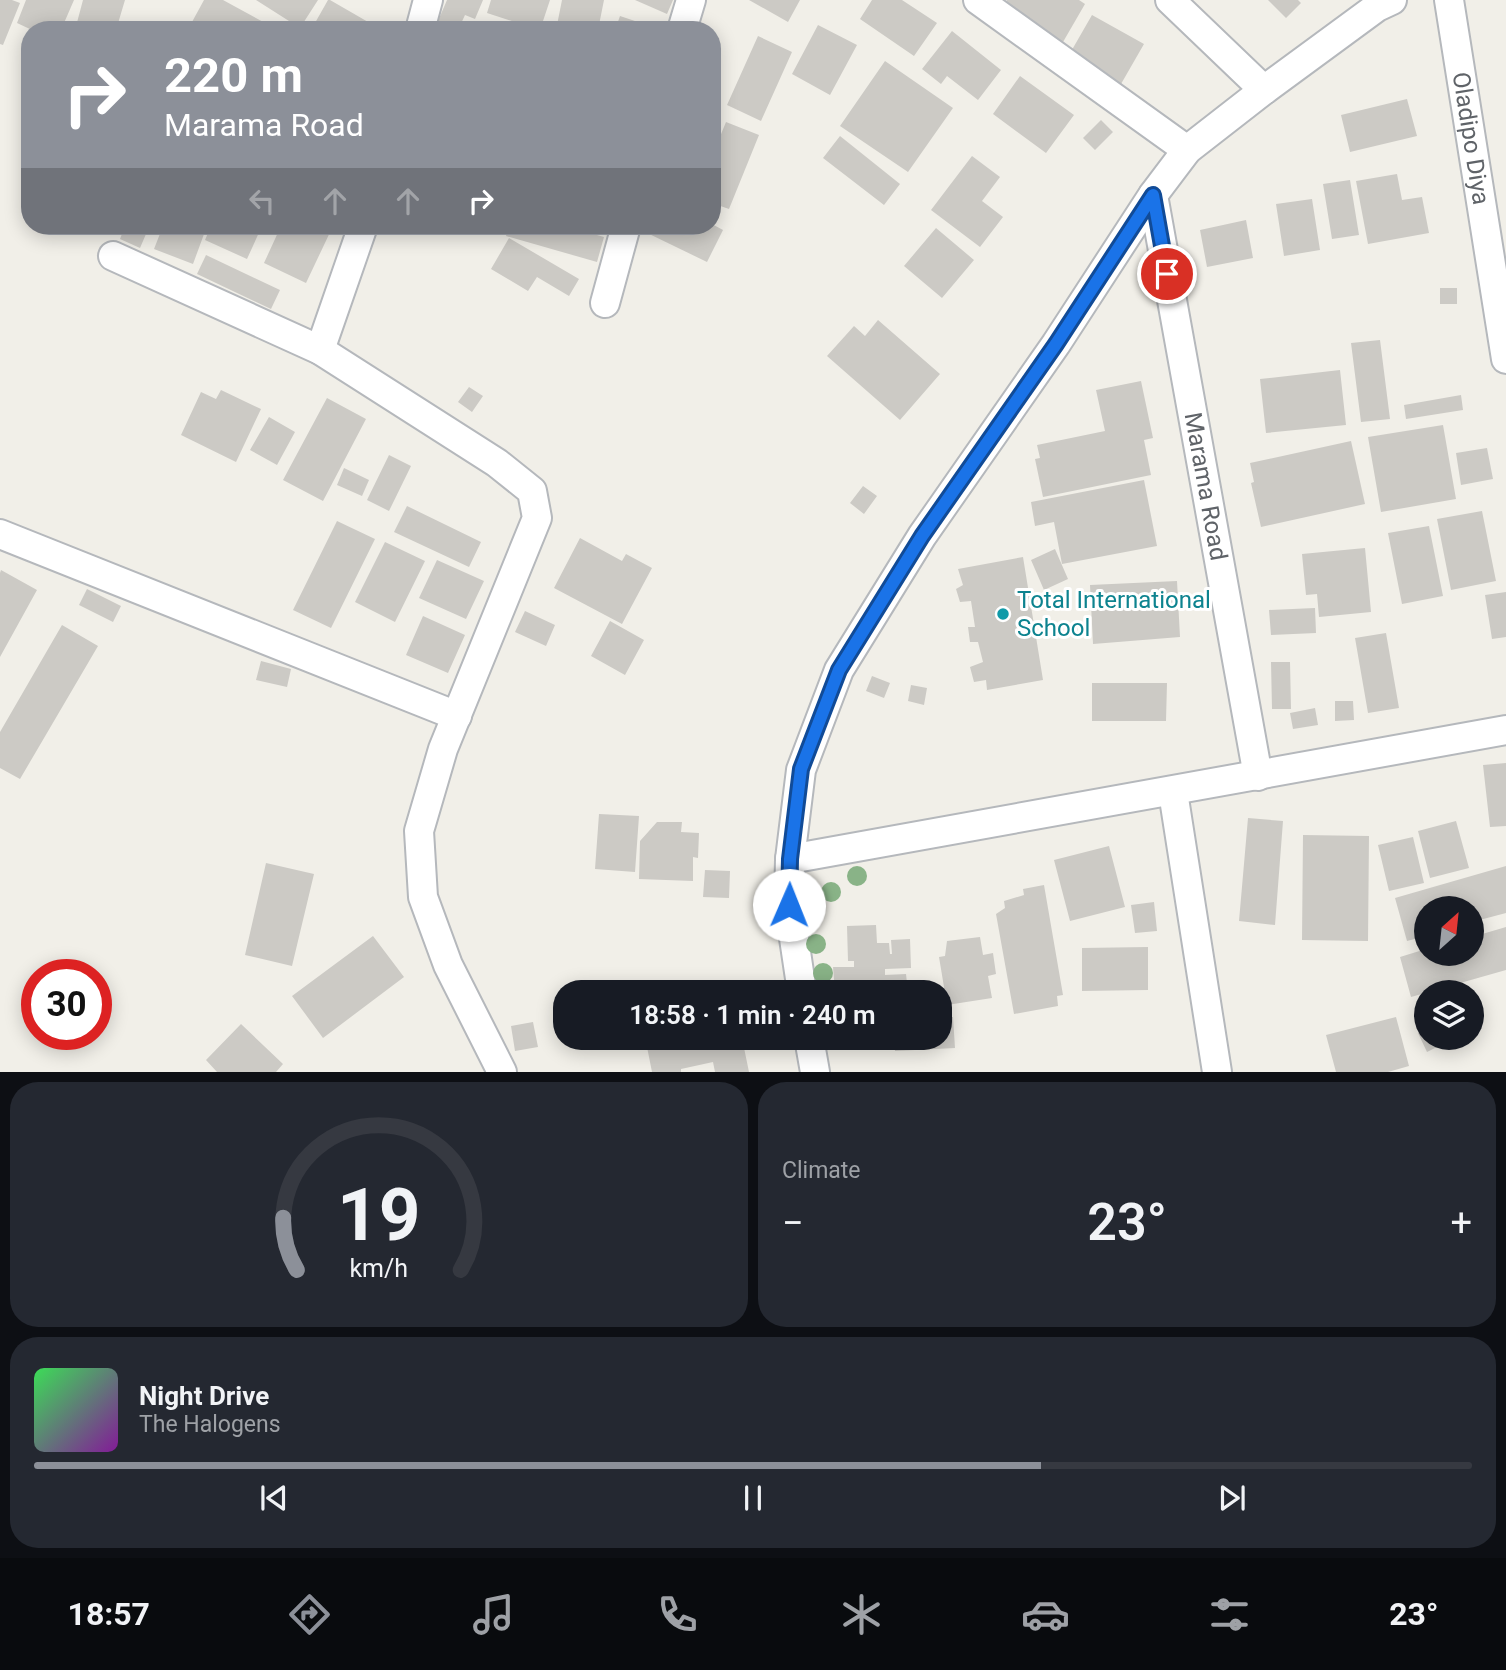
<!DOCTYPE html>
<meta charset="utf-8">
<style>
body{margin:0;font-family:Roboto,sans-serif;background:#242831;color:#f1f3f6;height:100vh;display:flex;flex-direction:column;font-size:26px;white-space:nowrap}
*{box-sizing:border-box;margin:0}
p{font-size:23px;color:#9ea1a6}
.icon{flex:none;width:38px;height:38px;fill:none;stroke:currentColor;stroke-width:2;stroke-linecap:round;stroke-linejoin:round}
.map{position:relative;height:1072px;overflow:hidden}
.panel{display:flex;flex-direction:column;gap:10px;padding:10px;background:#0d0f14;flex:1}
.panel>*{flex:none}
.top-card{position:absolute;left:21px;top:21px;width:700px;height:214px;border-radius:28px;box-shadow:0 4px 18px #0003;background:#8c9099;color:#fff;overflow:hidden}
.needle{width:46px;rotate:27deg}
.controls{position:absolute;left:1414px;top:896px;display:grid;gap:14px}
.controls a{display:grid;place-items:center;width:70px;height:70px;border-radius:50%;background:#171b24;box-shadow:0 4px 18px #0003;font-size:35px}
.speed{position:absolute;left:21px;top:959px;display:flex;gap:14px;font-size:35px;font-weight:700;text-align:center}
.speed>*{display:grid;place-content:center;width:91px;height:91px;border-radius:50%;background:#171b24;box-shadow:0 4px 18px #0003;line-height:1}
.speed .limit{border:10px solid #d22;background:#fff;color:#111}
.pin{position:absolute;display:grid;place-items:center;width:60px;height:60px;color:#fff;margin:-30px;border:4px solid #fff;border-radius:50%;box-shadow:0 2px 7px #0007}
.me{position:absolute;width:77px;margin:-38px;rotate:1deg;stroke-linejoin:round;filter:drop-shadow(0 0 5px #0008)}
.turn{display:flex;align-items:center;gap:24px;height:147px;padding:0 28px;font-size:32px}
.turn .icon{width:91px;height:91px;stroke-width:2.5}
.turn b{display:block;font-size:49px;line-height:60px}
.lanes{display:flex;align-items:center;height:66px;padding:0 28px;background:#0003;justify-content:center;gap:35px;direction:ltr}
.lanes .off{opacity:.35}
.big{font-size:52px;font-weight:600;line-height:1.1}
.panel .widget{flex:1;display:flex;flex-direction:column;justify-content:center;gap:10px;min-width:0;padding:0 24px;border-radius:28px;background:#242831}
.panel .dial{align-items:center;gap:0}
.dial svg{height:182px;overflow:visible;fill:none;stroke:#363941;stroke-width:7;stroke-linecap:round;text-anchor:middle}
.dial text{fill:#f1f3f6;stroke:none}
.song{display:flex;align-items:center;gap:21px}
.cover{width:84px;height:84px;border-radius:10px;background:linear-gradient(135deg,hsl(130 70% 55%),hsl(290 70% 35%))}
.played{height:7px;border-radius:4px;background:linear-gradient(90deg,#8c9099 70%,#363941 70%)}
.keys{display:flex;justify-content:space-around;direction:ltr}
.heat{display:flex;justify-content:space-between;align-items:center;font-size:38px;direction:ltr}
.panel .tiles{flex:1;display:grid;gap:10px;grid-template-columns:1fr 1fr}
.widget:last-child{grid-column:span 2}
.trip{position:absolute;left:553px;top:980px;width:399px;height:70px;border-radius:28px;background:#171b24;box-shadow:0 4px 18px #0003;font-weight:600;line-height:70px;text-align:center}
.dock{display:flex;height:112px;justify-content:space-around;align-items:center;background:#090b0e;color:#9ea1a6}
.dock .icon{width:49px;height:49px}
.dock .active{color:#8c9099}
.dock b{font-size:32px;color:#f1f3f6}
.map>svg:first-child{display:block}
</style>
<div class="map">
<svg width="1506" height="1072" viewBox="0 0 1506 1072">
<rect width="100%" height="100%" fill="#f1efe8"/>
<path fill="#cccac5" d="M 0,0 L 12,0 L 20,3 L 3,45 L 0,44 Z
M 26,0 L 74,0 L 61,30 L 32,30 L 17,23 Z
M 83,0 L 125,0 L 116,30 L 75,30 Z
M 204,0 L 223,0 L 278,30 L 206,30 L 192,22 Z
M 256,0 L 318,0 L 300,28 Z
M 328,0 L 330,0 L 382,30 L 311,30 Z
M 447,0 L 483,0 L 475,19 L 465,15 L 458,30 L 438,21 Z
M 491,0 L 550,0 L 540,30 L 487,13 Z
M 562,0 L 604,0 L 598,30 L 556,30 Z
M 635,0 L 673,0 L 667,14 Z
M 749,0 L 800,0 L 788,22 Z
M 872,0 L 902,0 L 937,23 L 914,56 L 860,19 Z
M 1007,0 L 1079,0 L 1085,4 L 1063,42 L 1003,6 Z
M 1268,0 L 1298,0 L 1301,3 L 1286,18 Z
M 1092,15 L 1144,44 L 1121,84 L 1069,55 Z
M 620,16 L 659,29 L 659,30 L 615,30 Z
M 818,25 L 857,45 L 830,95 L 792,74 Z
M 952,31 L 1001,70 L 978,100 L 947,76 L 941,84 L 922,69 Z
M 758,36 L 792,52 L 761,121 L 727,105 Z
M 885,61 L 953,108 L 908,172 L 840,126 Z
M 1020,76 L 1074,115 L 1046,153 L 993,114 Z
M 1407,99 L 1417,136 L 1350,152 L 1341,115 Z
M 1101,120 L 1113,132 L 1095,150 L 1083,138 Z
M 726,122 L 759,135 L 729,209 L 712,203 L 712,156 Z
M 840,136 L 900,184 L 884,205 L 823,158 Z
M 972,156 L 1000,177 L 982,201 L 1003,217 L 980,247 L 931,210 Z
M 1397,174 L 1402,200 L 1422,197 L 1429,233 L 1368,244 L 1356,181 Z
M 1350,180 L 1359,235 L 1332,239 L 1323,184 Z
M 1312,199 L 1320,250 L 1284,256 L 1276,204 Z
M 1246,220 L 1253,258 L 1207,267 L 1200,230 Z
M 712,224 L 723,230 L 707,262 L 641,230 L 643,226 Z
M 125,226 L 146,234 L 140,248 L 120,239 Z
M 163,226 L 207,226 L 193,264 L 154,249 Z
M 211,226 L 262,226 L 247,259 L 205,240 Z
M 281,226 L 333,226 L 306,283 L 264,263 Z
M 509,226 L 565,226 L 604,237 L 597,262 L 506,236 Z
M 936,228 L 974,260 L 942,298 L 904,266 Z
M 509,238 L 579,279 L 569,296 L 537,277 L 528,291 L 491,269 Z
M 206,255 L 280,290 L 271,309 L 197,274 Z
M 1440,288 L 1457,288 L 1457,304 L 1440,304 Z
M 878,320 L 940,374 L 900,420 L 827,356 L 854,326 L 865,336 Z
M 1380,340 L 1390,419 L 1361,422 L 1351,343 Z
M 1340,370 L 1346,425 L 1266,433 L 1260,379 Z
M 1141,381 L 1153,438 L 1144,440 L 1151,475 L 1043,497 L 1035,459 L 1040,458 L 1037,445 L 1105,431 L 1096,390 Z
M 469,387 L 483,396 L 472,412 L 458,402 Z
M 221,390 L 261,409 L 236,462 L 181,435 L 201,392 L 216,399 Z
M 1461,395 L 1463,410 L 1406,419 L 1404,405 Z
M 327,398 L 366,419 L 323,501 L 283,480 Z
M 269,417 L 295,432 L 277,465 L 250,450 Z
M 1443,425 L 1456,499 L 1381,512 L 1368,437 Z
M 1351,441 L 1365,504 L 1261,527 L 1251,483 L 1254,482 L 1250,463 Z
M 1487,448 L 1493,479 L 1461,485 L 1456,453 Z
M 389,455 L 411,466 L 389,511 L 367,500 Z
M 344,468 L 369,480 L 362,496 L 337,485 Z
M 1144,480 L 1157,546 L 1062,564 L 1054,522 L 1035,526 L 1031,502 Z
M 863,486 L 877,496 L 864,514 L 850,503 Z
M 407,506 L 481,542 L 469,567 L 394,532 Z
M 1482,511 L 1496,581 L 1451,590 L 1437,519 Z
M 337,521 L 375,539 L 331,628 L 293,610 Z
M 1429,526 L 1443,596 L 1402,604 L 1388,533 Z
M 580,538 L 622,561 L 626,554 L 652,568 L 622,624 L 554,588 Z
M 385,542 L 425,561 L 395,622 L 355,602 Z
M 1365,548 L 1371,612 L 1319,617 L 1317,594 L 1306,595 L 1302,554 Z
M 1055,549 L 1068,579 L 1044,590 L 1031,560 Z
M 1023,557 L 1043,680 L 987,690 L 986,680 L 974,682 L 970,667 L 983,662 L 978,642 L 970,642 L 968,627 L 975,627 L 971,601 L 960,602 L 956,589 L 963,585 L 958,569 Z
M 437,560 L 484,581 L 466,619 L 419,598 Z
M 1,570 L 37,590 L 0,657 L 0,573 Z
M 1177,581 L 1180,637 L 1093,644 L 1090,585 Z
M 87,589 L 121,606 L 113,622 L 79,605 Z
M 1506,592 L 1506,637 L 1492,639 L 1485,595 Z
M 1315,608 L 1316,633 L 1271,635 L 1269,610 Z
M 525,611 L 555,625 L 546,646 L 515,632 Z
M 423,616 L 465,635 L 448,673 L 406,655 Z
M 610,621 L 644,640 L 625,675 L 591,656 Z
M 62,625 L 98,646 L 20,779 L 0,768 L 0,732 Z
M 1386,633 L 1399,708 L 1368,713 L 1355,638 Z
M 261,661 L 291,669 L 287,687 L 256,680 Z
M 1271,662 L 1290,662 L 1291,709 L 1272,709 Z
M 872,676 L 890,683 L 884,698 L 866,691 Z
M 1092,683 L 1167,683 L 1166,721 L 1092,721 Z
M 911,685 L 927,688 L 924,705 L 908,701 Z
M 1335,701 L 1353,701 L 1354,720 L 1335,721 Z
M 1315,708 L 1318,725 L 1293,729 L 1290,713 Z
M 1506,763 L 1506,826 L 1490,827 L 1483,765 Z
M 599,814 L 639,816 L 635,872 L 595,869 Z
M 1248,818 L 1283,821 L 1275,925 L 1239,921 Z
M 1456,821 L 1469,868 L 1430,878 L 1418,831 Z
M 657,822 L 682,822 L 681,832 L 699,833 L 698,858 L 693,857 L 693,881 L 639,879 L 640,841 Z
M 1303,835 L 1369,836 L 1368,941 L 1302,940 Z
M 1413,837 L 1424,883 L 1389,891 L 1378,845 Z
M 1109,846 L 1125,907 L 1070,921 L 1054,860 Z
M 266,863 L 314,874 L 292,966 L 245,955 Z
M 1506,866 L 1506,913 L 1472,922 L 1472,908 L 1426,908 L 1426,936 L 1407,941 L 1395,898 Z
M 705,870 L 730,871 L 729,898 L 703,897 Z
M 1044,885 L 1063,995 L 1057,996 L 1058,1006 L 1014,1014 L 996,914 L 1005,908 L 1004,901 L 1024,895 L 1023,889 Z
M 1154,902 L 1157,931 L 1135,933 L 1131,905 Z
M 876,925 L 877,943 L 889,943 L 890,954 L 892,954 L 891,940 L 910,939 L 911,968 L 885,969 L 885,975 L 906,974 L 908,992 L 835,992 L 833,967 L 854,967 L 854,961 L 848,961 L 847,926 Z
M 1506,927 L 1506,970 L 1411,997 L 1400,957 L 1426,949 L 1426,954 L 1472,954 L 1472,937 Z
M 373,936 L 404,977 L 323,1038 L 292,996 Z
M 980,937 L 983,955 L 993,953 L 996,974 L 988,976 L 992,998 L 947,1005 L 939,957 L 945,956 L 947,941 Z
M 1148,947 L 1148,990 L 1082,991 L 1082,948 Z
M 940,1017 L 953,1017 L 955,1048 L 895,1051 L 894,1038 L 940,1038 Z
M 1396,1017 L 1409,1066 L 1388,1072 L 1336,1072 L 1326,1035 Z
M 533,1022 L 538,1047 L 515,1051 L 511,1026 Z
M 241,1024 L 283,1064 L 276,1072 L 217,1072 L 206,1060 Z
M 1426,1029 L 1426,1038 L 1443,1038 L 1445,1043 L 1427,1052 L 1418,1033 Z
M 691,1038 L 742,1038 L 749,1072 L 715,1072 L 713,1062 L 681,1069 L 681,1072 L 652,1072 L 647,1047 Z"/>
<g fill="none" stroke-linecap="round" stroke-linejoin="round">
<defs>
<g id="minor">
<path d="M 978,0 L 1187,150"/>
<path d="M 1170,0 L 1264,90"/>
<path id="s1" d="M 1449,0 L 1506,359"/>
<path d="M 420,30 L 428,0"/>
<path d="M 682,30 L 691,0"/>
<path id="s2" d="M 1153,195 L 1258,776"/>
<path d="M 113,256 L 320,350 L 497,463 L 532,491 L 537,518 L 443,749 L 419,831 L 423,897 L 448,965 L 502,1072"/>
<path d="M 605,303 L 626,226"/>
<path d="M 320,350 L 363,226"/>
<path d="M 0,534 L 457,716"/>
<path d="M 1173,792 L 1217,1072"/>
<path d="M 790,859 L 1506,730"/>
<path d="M 802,992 L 789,905 L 790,859 L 801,770 L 839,670 L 922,536 L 1056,344 L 1153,195 L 1187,150 L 1264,90 L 1377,7 L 1392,0"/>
<path d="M 809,1038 L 815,1072"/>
</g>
</defs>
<use href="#minor" stroke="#b5b8bc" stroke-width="32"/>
<use href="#minor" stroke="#fff" stroke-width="28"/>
</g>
<g fill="#89b387">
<circle cx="857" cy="876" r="10"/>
<circle cx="831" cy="892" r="10"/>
<circle cx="816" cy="944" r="10"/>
<circle cx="823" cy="973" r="10"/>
</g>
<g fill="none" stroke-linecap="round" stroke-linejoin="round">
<defs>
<path id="route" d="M 789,905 L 790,859 L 801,769 L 839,670 L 922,536 L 1056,344 L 1153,195 L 1167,274"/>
</defs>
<use href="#route" stroke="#114b97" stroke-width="18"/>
<use href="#route" stroke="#1a73e8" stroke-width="12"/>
</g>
<circle fill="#0f9aa8" stroke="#fff" stroke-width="2.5" cx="1003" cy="614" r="7"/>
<g text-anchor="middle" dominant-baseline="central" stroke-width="6" stroke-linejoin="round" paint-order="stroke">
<g font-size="24" fill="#5f6368" stroke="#fff">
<text stroke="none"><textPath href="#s1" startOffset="140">Oladipo Diya</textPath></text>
<text stroke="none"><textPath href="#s2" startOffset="296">Marama Road</textPath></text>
</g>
<g font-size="24" fill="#0d838f" stroke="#fff" text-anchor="start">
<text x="1017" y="600">Total International<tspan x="1017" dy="28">School</tspan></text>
</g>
</g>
</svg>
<div class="controls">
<a><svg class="needle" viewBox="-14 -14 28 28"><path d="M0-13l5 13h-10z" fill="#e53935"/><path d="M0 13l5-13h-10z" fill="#9ea1a6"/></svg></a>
<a><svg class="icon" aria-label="layers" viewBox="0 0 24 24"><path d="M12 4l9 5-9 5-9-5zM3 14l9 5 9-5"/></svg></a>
</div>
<div class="speed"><div class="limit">30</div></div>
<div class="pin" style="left:1167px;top:274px;background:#d93025"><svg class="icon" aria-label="arrive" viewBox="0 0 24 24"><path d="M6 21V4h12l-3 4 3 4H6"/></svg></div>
<svg class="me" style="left:789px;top:905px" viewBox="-20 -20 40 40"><circle r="19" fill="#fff"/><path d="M0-13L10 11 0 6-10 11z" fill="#1a73e8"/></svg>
<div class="trip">18:58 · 1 min · 240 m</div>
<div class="top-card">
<div class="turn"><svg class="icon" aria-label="right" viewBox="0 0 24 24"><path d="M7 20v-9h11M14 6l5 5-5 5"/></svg><div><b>220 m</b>Marama Road</div></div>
<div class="lanes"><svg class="icon off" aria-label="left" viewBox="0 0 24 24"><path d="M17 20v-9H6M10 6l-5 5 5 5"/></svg><svg class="icon off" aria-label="ahead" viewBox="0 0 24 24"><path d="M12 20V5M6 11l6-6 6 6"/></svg><svg class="icon off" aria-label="ahead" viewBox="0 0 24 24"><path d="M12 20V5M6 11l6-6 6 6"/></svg><svg class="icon" aria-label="right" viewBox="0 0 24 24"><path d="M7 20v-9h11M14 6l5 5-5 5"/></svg></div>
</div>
</div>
<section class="panel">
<div class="tiles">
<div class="widget dial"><svg viewBox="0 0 100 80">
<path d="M14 69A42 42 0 1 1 86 69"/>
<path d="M14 69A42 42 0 0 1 8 46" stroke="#8c9099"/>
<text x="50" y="56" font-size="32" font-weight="700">19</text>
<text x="50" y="72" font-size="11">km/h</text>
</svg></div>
<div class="widget"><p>Climate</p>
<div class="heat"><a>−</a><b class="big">23°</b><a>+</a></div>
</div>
<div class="widget">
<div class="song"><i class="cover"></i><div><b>Night Drive</b><p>The Halogens</p></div></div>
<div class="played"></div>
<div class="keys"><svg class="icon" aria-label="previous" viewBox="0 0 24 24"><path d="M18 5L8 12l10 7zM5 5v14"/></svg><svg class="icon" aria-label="pause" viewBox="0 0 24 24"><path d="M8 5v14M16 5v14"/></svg><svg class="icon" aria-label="next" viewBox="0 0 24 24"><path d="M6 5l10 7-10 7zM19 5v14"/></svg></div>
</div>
</div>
</section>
<nav class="dock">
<b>18:57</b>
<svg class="icon active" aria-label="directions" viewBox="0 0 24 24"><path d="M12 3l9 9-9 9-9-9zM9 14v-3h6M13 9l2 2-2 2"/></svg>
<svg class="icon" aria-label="music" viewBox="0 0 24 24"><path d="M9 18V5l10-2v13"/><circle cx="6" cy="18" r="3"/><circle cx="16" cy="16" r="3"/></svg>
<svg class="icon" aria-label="phone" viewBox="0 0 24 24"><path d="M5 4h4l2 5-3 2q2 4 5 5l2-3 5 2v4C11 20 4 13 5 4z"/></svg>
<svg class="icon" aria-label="climate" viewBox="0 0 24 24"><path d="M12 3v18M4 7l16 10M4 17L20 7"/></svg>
<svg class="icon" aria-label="car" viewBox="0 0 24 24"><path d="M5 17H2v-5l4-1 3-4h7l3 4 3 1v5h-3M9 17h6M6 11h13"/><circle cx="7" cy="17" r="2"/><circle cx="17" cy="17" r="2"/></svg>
<svg class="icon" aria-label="filters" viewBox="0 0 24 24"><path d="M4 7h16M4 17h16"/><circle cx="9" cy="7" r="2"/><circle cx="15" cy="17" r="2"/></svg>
<b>23°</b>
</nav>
